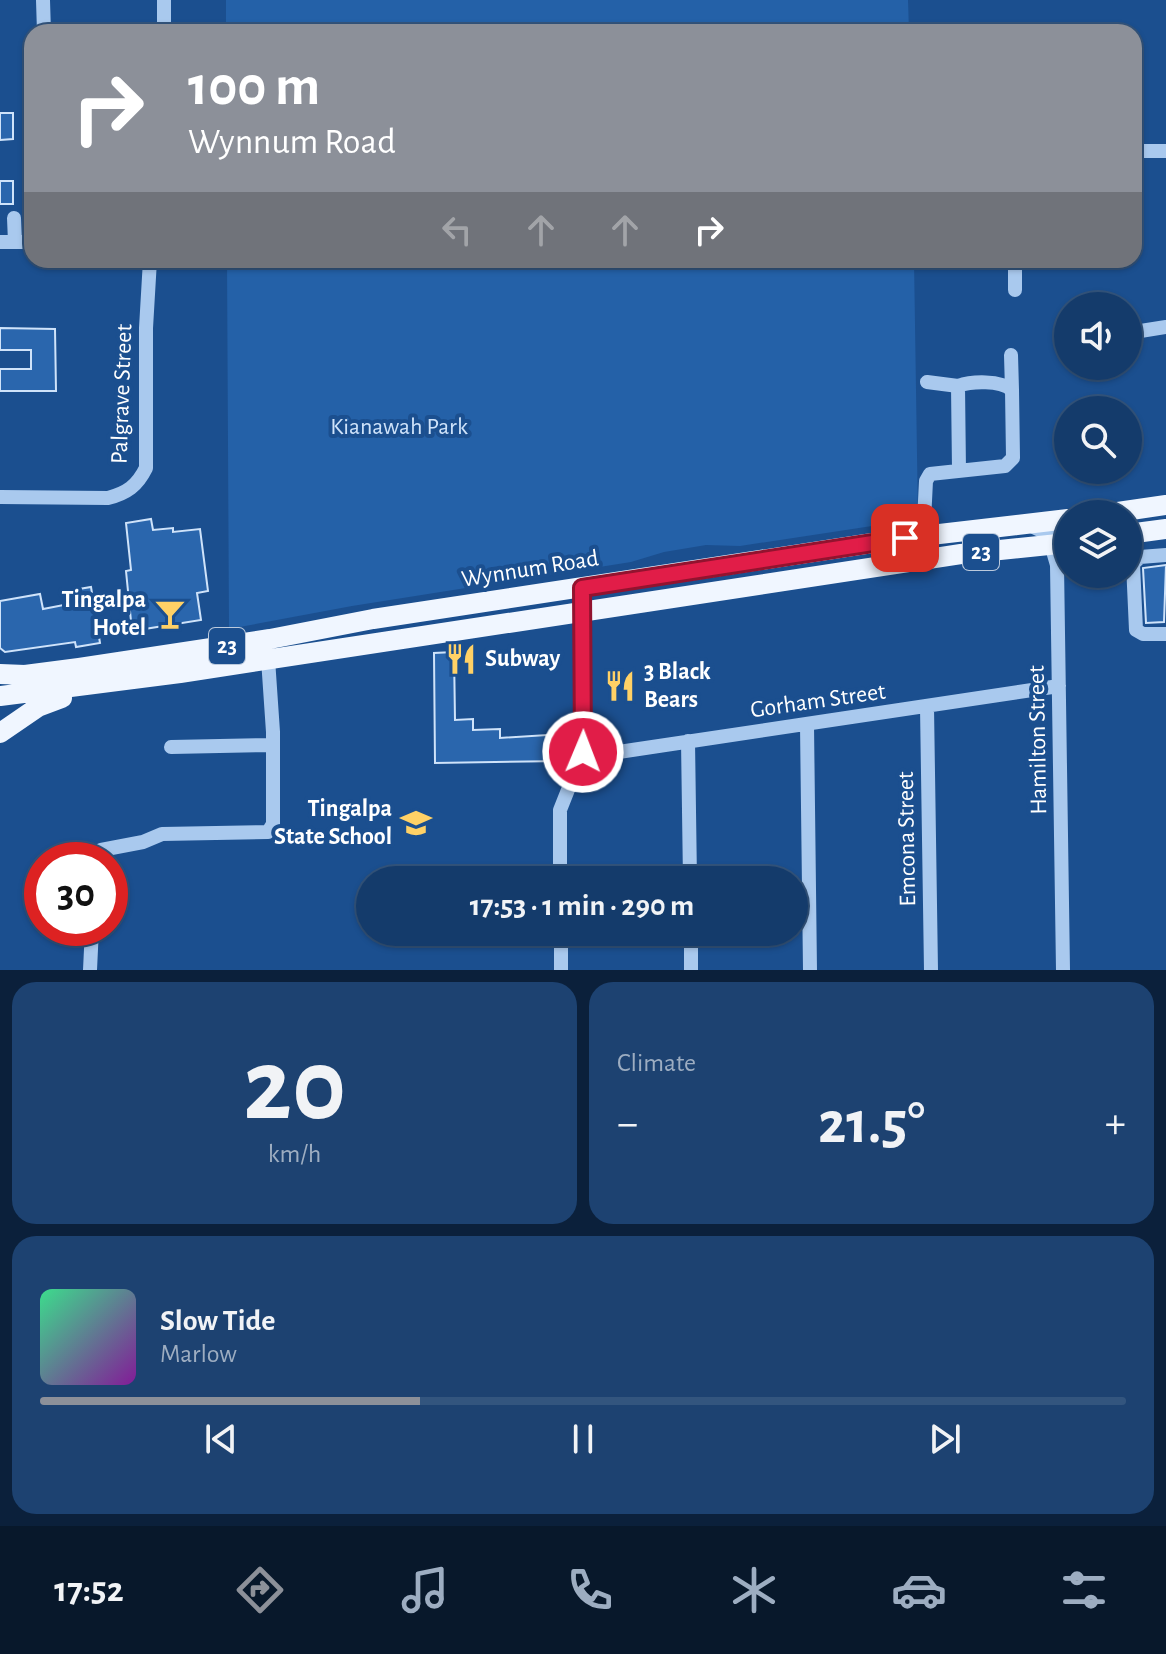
<!DOCTYPE html>
<meta charset="utf-8">
<style>
body{margin:0;font-family:"Alegreya Sans",sans-serif;background:#1d4271;color:#f1f3f6;height:100vh;display:flex;flex-direction:column;font-size:30px;white-space:nowrap}
*{box-sizing:border-box;margin:0}
p{font-size:26px;color:#9dadc1}
.icon{flex:none;width:44px;height:44px;fill:none;stroke:currentColor;stroke-width:2;stroke-linecap:round;stroke-linejoin:round}
.map{position:relative;height:970px;overflow:hidden}
.sheet{display:flex;flex-direction:column;gap:12px;padding:12px;background:#0b203b;flex:1}
.sheet>*{flex:none}
.top-card{position:absolute;left:24px;top:24px;width:1118px;height:244px;border-radius:24px;box-shadow:0 2px 6px #0004,0 0 0 2px #33557e;background:#8c9099;color:#fff;overflow:hidden}
.fabs{position:absolute;left:1054px;top:292px;display:grid;gap:16px}
.fabs a{display:grid;place-items:center;width:88px;height:88px;border-radius:50%;background:#143b6b;box-shadow:0 2px 6px #0004,0 0 0 2px #33557e;font-size:40px}
.speed{position:absolute;left:24px;top:842px;display:flex;gap:16px;font-size:40px;font-weight:700;text-align:center}
.speed>*{display:grid;place-content:center;width:104px;height:104px;border-radius:50%;background:#143b6b;box-shadow:0 2px 6px #0004,0 0 0 2px #33557e;line-height:1}
.speed .limit{border:12px solid #d22;background:#fff;color:#111}
.pin{position:absolute;display:grid;place-items:center;width:68px;height:68px;color:#fff;margin:-34px;border-radius:16px;box-shadow:0 4px 12px #0006}
.me{position:absolute;width:88px;margin:-44px;rotate:1deg;stroke-linejoin:round;filter:drop-shadow(0 0 6px #0008)}
.turn{display:flex;align-items:center;gap:28px;height:168px;padding:0 32px;font-size:36px}
.turn .icon{width:104px;height:104px;stroke-width:2.5}
.turn b{display:block;font-size:56px;line-height:68px}
.lanes{display:flex;align-items:center;height:76px;padding:0 32px;background:#0003;justify-content:center;gap:40px;direction:ltr}
.lanes .off{opacity:.35}
.big{font-size:60px;font-weight:700;line-height:1.1}
.sheet .card{flex:1;display:flex;flex-direction:column;justify-content:center;gap:12px;min-width:0;padding:0 28px;border-radius:24px;background:#1d4271}
.sheet .dial{align-items:center;gap:0}
.dial b{font-size:104px;line-height:1}
.song{display:flex;align-items:center;gap:24px}
.cover{width:96px;height:96px;border-radius:12px;background:linear-gradient(135deg,hsl(150 70% 55%),hsl(290 70% 35%))}
.played{height:8px;border-radius:4px;background:linear-gradient(90deg,#8c9099 35%,#33557e 35%)}
.keys{display:flex;justify-content:space-around;direction:ltr}
.heat{display:flex;justify-content:space-between;align-items:center;font-size:44px;direction:ltr}
.sheet .tiles{flex:1;display:grid;gap:12px;grid-template-columns:1fr 1fr}
.card:last-child{grid-column:span 2}
.trip{position:absolute;left:356px;top:866px;width:452px;height:80px;border-radius:40px;background:#143b6b;box-shadow:0 2px 6px #0004,0 0 0 2px #33557e;font-weight:700;line-height:80px;text-align:center}
.tabs{display:flex;height:128px;justify-content:space-around;align-items:center;background:#08182b;color:#9dadc1}
.tabs .icon{width:56px;height:56px}
.tabs .active{color:#8c9099}
.tabs b{font-size:36px;color:#f1f3f6}
.map>svg:first-child{display:block}
</style>
<div class="map">
<svg width="1166" height="970" viewBox="0 0 1166 970">
<rect width="100%" height="100%" fill="#1b4f8f"/>
<path fill="#2461a8" d="M 226,0 L 908,0 L 909,32 L 226,32 Z
M 227,260 L 914,260 L 918,519 L 740,546 L 706,545 L 664,552 L 631,562 L 352,606 L 229,629 Z"/>
<path fill="#2a66ad" stroke="#cfe3fa" stroke-width="2" d="M 0,113 L 13,113 L 13,139 L 0,140 Z
M 0,181 L 13,181 L 13,204 L 0,204 Z
M 0,328 L 55,329 L 56,391 L 0,391 L 0,369 L 31,369 L 31,350 L 0,350 Z
M 151,519 L 153,530 L 173,528 L 173,532 L 200,529 L 208,591 L 197,593 L 201,620 L 132,631 L 126,571 L 131,570 L 126,523 Z
M 1166,565 L 1164,622 L 1146,623 L 1143,568 Z
M 91,587 L 100,643 L 76,647 L 75,642 L 5,652 L 0,648 L 0,601 L 40,594 L 43,609 L 69,604 L 67,591 Z
M 454,652 L 455,720 L 473,719 L 473,730 L 500,729 L 500,738 L 563,734 L 563,761 L 435,763 L 434,653 Z"/>
<g fill="none" stroke-linecap="round" stroke-linejoin="round">
<path stroke="#a9c9ee" stroke-width="14" d="M 43,0 L 44,32
M 164,32 L 164,0
M 1134,151 L 1166,151
M 0,242 L 15,242 L 14,218
M 15,242 L 32,242
M 1015,290 L 1015,260
M 1128,333 L 1166,327
M 1011,355 L 1012,390
M 927,382 L 958,386
M 0,497 L 108,498 C 127,493 137,486 146,468 L 146,328 L 150,260
M 924,521 L 926,481 L 930,474 L 1005,466 L 1013,458 L 1012,390 C 1000,380 972,381 958,386 L 959,471
M 1027,524 L 1048,534 L 1057,565 L 1063,970
M 1166,555 L 1140,557 L 1133,564 L 1136,630 L 1143,634 L 1166,634
M 927,707 L 931,970
M 807,725 L 810,970
M 688,741 L 690,880
M 171,747 L 273,745
M 583,752 L 612,753 L 1059,686
M 91,860 L 101,850 L 143,842 L 162,834 L 268,832 L 273,824 L 273,732 L 268,659
M 560,880 L 560,810 L 583,752 L 582,588
M 561,932 L 561,970
M 691,932 L 691,970
M 90,970 L 92,928"/>
<path stroke="#f0f6ff" stroke-width="20" d="M 1104,514 L 1166,505
M 1128,534 L 1166,529
M 0,674 L 25,675 L 79,668 L 270,639 L 373,619 L 905,538 L 1068,519
M 0,696 L 180,673 L 961,554 L 1068,543
M 0,733 L 38,707 L 62,698"/>
</g>
<g fill="none" stroke-linecap="round" stroke-linejoin="round">
<defs>
<path id="route" d="M 583,752 L 582,588 L 905,538"/>
</defs>
<use href="#route" stroke="#92132f" stroke-width="20"/>
<use href="#route" stroke="#e11d48" stroke-width="14"/>
</g>
<defs>
<symbol id="bar-bare" viewBox="-9 -9 18 18"><path d="M-6-5H6L.8 .8V4.5H3.5V6h-7V4.5H-.8V.8Z" fill="#ffd166" stroke="#1b4f8f" stroke-width="2.5" paint-order="stroke"/></symbol>
<symbol id="restaurant-bare" viewBox="-9 -9 18 18"><path d="M-5-6h1v4h1v-4h1v4h1v-4h1v5L-1.5 .5V6h-2V.5L-5-1ZM5-6V6H3V1.5H1.5Q1.5-4 5-6Z" fill="#ffd166" stroke="#1b4f8f" stroke-width="2.5" paint-order="stroke"/></symbol>
<symbol id="school-bare" viewBox="-9 -9 18 18"><path d="M0-5L7-2L0 1L-7-2ZM-4 1L0 2.5L4 1V4Q0 6-4 4Z" fill="#ffd166" stroke="#1b4f8f" stroke-width="2.5" paint-order="stroke"/></symbol>
</defs>
<g fill-rule="evenodd">
<use href="#bar-bare" x="148" y="592" width="44" height="44"/>
<use href="#restaurant-bare" x="439" y="637" width="44" height="44"/>
<use href="#restaurant-bare" x="598" y="664" width="44" height="44"/>
<use href="#school-bare" x="394" y="801" width="44" height="44"/>
</g>
<g text-anchor="middle" dominant-baseline="central" stroke-width="8" stroke-linejoin="round" paint-order="stroke">
<g fill="#1b4f8f" stroke="#bbcadd" stroke-width="2">
<rect x="963" y="534" width="36" height="36" rx="6"/>
<rect x="209" y="628" width="36" height="36" rx="6"/>
</g>
<g font-size="22" font-weight="bold" fill="#fff">
<text x="981" y="552">23</text>
<text x="227" y="646">23</text>
</g>
<g font-size="24" fill="#fff" stroke="#1b4f8f">
<text transform="translate(122 394) rotate(-88)">Palgrave Street</text>
<text transform="translate(530 569) rotate(-9)">Wynnum Road</text>
<text transform="translate(818 701) rotate(-8)">Gorham Street</text>
<text transform="translate(1038 740) rotate(-91)">Hamilton Street</text>
<text transform="translate(907 839) rotate(-91)">Emcona Street</text>
</g>
<g font-size="24" fill="#cfe3fa" stroke="#1b4f8f">
<text x="399" y="427">Kianawah Park</text>
</g>
<g font-size="24" font-weight="bold" fill="#fff" stroke="#1b4f8f" text-anchor="end">
<text x="146" y="600">Tingalpa<tspan x="146" dy="28">Hotel</tspan></text>
<text x="485" y="659" text-anchor="start">Subway</text>
<text x="644" y="672" text-anchor="start">3 Black<tspan x="644" dy="28">Bears</tspan></text>
<text x="392" y="809">Tingalpa<tspan x="392" dy="28">State School</tspan></text>
</g>
</g>
</svg>
<div class="fabs">
<a><svg class="icon" aria-label="sound" viewBox="0 0 24 24"><path d="M4 9h4l5-4v14l-5-4H4zM17 9q2 3 0 6"/></svg></a>
<a><svg class="icon" aria-label="search" viewBox="0 0 24 24"><circle cx="10" cy="10" r="6"/><path d="M15 15l6 6"/></svg></a>
<a><svg class="icon" aria-label="layers" viewBox="0 0 24 24"><path d="M12 4l9 5-9 5-9-5zM3 14l9 5 9-5"/></svg></a>
</div>
<div class="speed"><div class="limit">30</div></div>
<div class="pin" style="left:905px;top:538px;background:#d93025"><svg class="icon" aria-label="arrive" viewBox="0 0 24 24"><path d="M6 21V4h12l-3 4 3 4H6"/></svg></div>
<svg class="me" style="left:583px;top:752px" viewBox="-20 -20 40 40"><circle r="17" fill="#e11d48" stroke="#fff" stroke-width="3"/><path d="M0-11L8 9 0 5-8 9z" fill="#fff"/></svg>
<div class="trip">17:53 · 1 min · 290 m</div>
<div class="top-card">
<div class="turn"><svg class="icon" aria-label="right" viewBox="0 0 24 24"><path d="M7 20v-9h11M14 6l5 5-5 5"/></svg><div><b>100 m</b>Wynnum Road</div></div>
<div class="lanes"><svg class="icon off" aria-label="left" viewBox="0 0 24 24"><path d="M17 20v-9H6M10 6l-5 5 5 5"/></svg><svg class="icon off" aria-label="ahead" viewBox="0 0 24 24"><path d="M12 20V5M6 11l6-6 6 6"/></svg><svg class="icon off" aria-label="ahead" viewBox="0 0 24 24"><path d="M12 20V5M6 11l6-6 6 6"/></svg><svg class="icon" aria-label="right" viewBox="0 0 24 24"><path d="M7 20v-9h11M14 6l5 5-5 5"/></svg></div>
</div>
</div>
<section class="sheet">
<div class="tiles">
<div class="card dial"><b>20</b><p>km/h</p></div>
<div class="card"><p>Climate</p>
<div class="heat"><a>−</a><b class="big">21.5°</b><a>+</a></div>
</div>
<div class="card">
<div class="song"><i class="cover"></i><div><b>Slow Tide</b><p>Marlow</p></div></div>
<div class="played"></div>
<div class="keys"><svg class="icon" aria-label="previous" viewBox="0 0 24 24"><path d="M18 5L8 12l10 7zM5 5v14"/></svg><svg class="icon" aria-label="pause" viewBox="0 0 24 24"><path d="M8 5v14M16 5v14"/></svg><svg class="icon" aria-label="next" viewBox="0 0 24 24"><path d="M6 5l10 7-10 7zM19 5v14"/></svg></div>
</div>
</div>
</section>
<nav class="tabs">
<b>17:52</b>
<svg class="icon active" aria-label="directions" viewBox="0 0 24 24"><path d="M12 3l9 9-9 9-9-9zM9 14v-3h6M13 9l2 2-2 2"/></svg>
<svg class="icon" aria-label="music" viewBox="0 0 24 24"><path d="M9 18V5l10-2v13"/><circle cx="6" cy="18" r="3"/><circle cx="16" cy="16" r="3"/></svg>
<svg class="icon" aria-label="phone" viewBox="0 0 24 24"><path d="M5 4h4l2 5-3 2q2 4 5 5l2-3 5 2v4C11 20 4 13 5 4z"/></svg>
<svg class="icon" aria-label="climate" viewBox="0 0 24 24"><path d="M12 3v18M4 7l16 10M4 17L20 7"/></svg>
<svg class="icon" aria-label="car" viewBox="0 0 24 24"><path d="M5 17H2v-5l4-1 3-4h7l3 4 3 1v5h-3M9 17h6M6 11h13"/><circle cx="7" cy="17" r="2"/><circle cx="17" cy="17" r="2"/></svg>
<svg class="icon" aria-label="filters" viewBox="0 0 24 24"><path d="M4 7h16M4 17h16"/><circle cx="9" cy="7" r="2"/><circle cx="15" cy="17" r="2"/></svg>
</nav>
